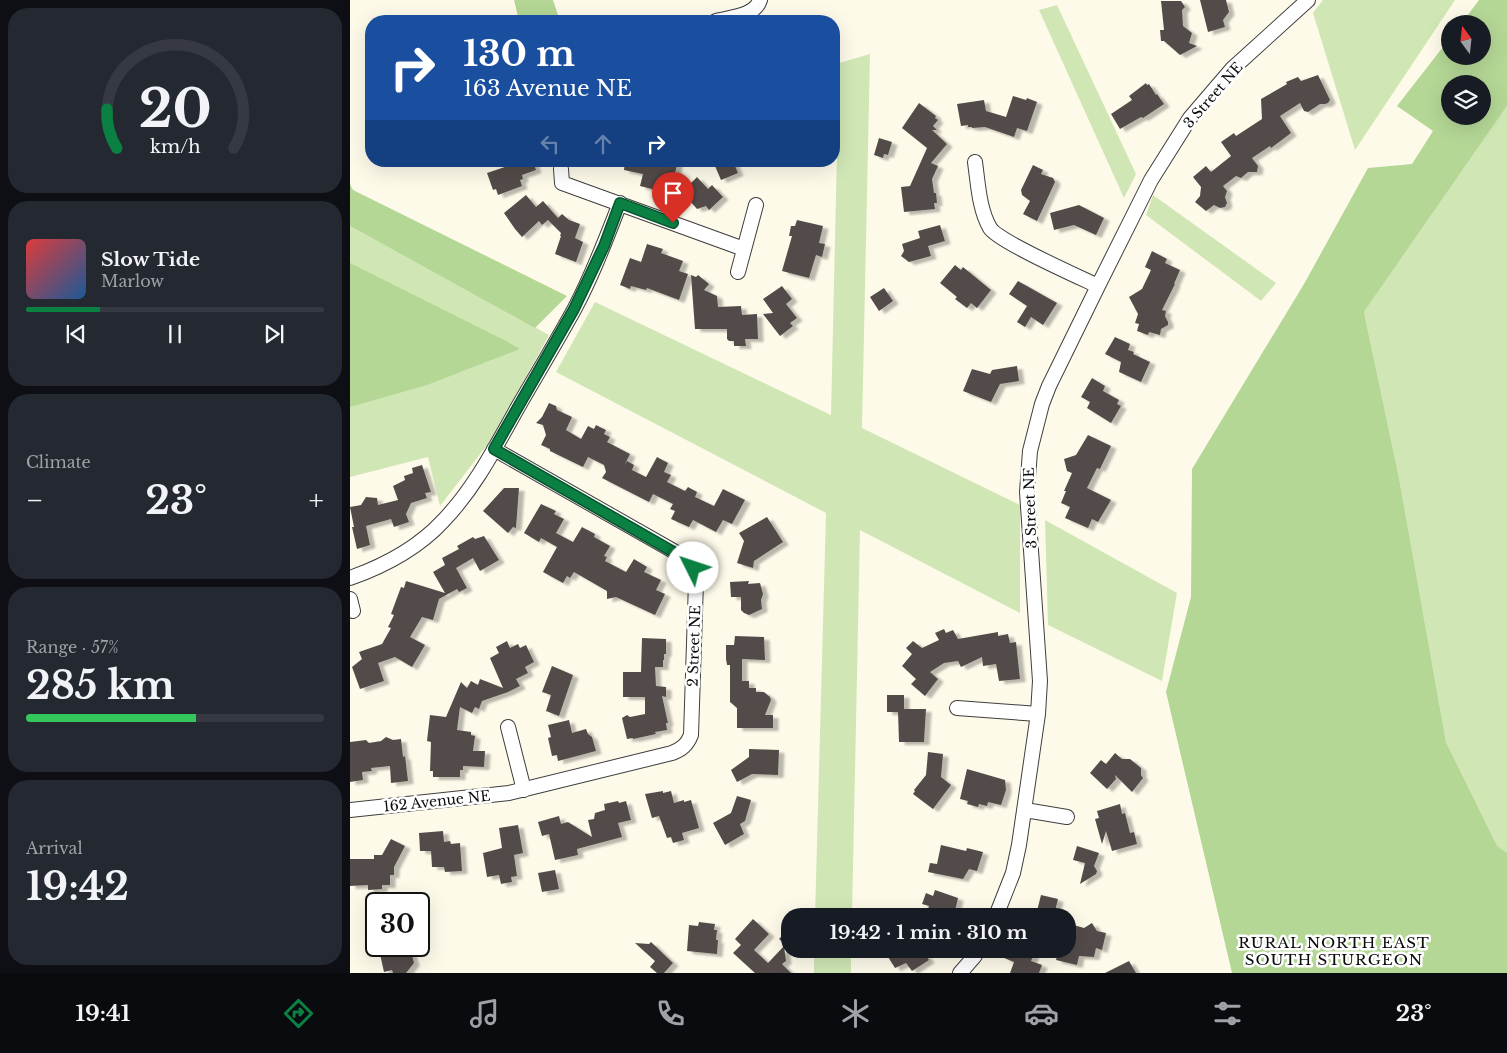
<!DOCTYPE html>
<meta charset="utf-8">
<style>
body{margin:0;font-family:"Libre Baskerville",serif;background:#242831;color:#f1f3f6;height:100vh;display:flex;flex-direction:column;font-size:19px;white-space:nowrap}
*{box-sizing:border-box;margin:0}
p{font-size:16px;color:#9ea1a6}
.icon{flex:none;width:28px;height:28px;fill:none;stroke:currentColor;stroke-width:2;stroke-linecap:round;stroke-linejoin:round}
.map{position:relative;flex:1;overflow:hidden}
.details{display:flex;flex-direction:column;gap:8px;padding:8px;background:#0d0f14;width:350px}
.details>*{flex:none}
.guide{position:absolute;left:15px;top:15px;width:475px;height:152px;border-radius:20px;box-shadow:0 5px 20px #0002;background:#1a4fa0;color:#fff;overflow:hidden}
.needle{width:32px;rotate:345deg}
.controls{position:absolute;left:1091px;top:15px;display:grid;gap:10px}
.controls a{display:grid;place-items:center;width:50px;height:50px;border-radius:50%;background:#171b24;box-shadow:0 5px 20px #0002;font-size:25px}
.speed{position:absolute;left:15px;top:892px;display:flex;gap:10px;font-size:25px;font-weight:700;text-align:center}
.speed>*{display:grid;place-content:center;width:65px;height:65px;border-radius:50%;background:#171b24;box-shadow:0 5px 20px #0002;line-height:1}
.speed .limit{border:2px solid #111;border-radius:8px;background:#fff;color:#111}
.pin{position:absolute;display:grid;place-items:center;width:42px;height:42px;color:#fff;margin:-51px -21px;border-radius:50% 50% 50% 0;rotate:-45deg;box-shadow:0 0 5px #0007}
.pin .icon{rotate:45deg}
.me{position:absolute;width:55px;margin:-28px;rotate:311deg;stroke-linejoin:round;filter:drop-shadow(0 0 4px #0008)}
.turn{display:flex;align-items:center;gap:18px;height:105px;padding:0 15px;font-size:22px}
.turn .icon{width:65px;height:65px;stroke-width:2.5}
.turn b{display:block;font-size:35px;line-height:42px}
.lanes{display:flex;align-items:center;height:48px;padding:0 15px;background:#0003;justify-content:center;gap:25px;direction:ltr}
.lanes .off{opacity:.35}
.big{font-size:38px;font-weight:700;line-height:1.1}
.details .tile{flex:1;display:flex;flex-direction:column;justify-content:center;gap:8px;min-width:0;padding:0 18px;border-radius:20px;background:#242831}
.details .dial{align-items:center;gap:0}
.dial svg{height:130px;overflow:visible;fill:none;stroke:#363941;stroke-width:7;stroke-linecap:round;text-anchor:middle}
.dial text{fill:#f1f3f6;stroke:none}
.song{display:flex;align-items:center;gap:15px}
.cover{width:60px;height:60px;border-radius:8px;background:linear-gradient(135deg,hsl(0 70% 55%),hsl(210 70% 35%))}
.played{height:5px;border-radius:2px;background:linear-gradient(90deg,#0b8043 25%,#363941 25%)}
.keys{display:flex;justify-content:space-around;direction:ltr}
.heat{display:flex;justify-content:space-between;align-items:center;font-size:28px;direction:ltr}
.charge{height:8px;border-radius:4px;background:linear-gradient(90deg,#34c759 57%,#363941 0)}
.trip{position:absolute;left:431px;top:908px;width:295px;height:50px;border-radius:20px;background:#171b24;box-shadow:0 5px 20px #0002;font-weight:700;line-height:50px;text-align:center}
.tab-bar{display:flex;height:80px;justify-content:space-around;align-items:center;background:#090b0e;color:#9ea1a6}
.tab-bar .icon{width:35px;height:35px}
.tab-bar .active{color:#0b8043}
.tab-bar b{font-size:22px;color:#f1f3f6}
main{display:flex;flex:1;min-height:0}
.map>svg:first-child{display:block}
</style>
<main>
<section class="details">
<div class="tile dial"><svg viewBox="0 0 100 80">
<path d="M14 69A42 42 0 1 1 86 69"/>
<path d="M14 69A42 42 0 0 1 8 45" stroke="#0b8043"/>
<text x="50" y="56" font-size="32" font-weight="700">20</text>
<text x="50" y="72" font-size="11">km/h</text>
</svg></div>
<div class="tile">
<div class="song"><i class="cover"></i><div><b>Slow Tide</b><p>Marlow</p></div></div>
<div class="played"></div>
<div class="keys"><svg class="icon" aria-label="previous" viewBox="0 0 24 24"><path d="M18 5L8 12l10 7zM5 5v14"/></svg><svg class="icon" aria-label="pause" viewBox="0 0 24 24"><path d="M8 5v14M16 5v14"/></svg><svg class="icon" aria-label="next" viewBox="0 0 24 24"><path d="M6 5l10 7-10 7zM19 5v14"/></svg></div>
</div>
<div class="tile"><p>Climate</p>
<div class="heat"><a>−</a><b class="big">23°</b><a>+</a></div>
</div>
<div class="tile"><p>Range · 57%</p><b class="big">285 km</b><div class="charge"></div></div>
<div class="tile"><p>Arrival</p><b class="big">19:42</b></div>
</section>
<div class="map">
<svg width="1157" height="973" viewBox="0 0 1157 973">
<defs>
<filter id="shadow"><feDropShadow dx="5.5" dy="3" stdDeviation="1" flood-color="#0004"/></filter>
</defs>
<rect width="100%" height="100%" fill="#fefaea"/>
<path fill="#d0e7b5" d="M 973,0 L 1105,0 L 1005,150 L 963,13 Z
M 707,5 L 786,174 L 774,198 L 689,10 Z
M 520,54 L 512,428 L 670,505 L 670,613 L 510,530 L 502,916 L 465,916 L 476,513 L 206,372 L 245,302 L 481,415 L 489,63 Z
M 1157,106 L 1157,853 L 1147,847 L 1096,742 L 1049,478 L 1014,312 Z
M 803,195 L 926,283 L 911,301 L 796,215 Z
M 0,226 L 199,335 L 141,440 L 90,506 L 78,457 L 0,477 Z
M 695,520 L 827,593 L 812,681 L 698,625 Z
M 464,949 L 501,949 L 501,973 L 464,973 Z"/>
<path fill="#b4d795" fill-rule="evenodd" d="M 164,0 L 203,0 L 210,21 L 169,21 Z
M 1129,0 L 1157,0 L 1157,106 L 1014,312 L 1049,478 L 1096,742 L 1147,846 L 1157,853 L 1157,973 L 882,973 L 816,692 L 841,597 L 842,469 L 954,284 L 1018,168 L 1062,164 L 1083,131 L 1047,106 L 1100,38 L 1100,56 L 1132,56 L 1132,24 L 1111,24 ZM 1100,84 L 1132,84 L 1132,116 L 1100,116 Z
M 0,184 L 3,190 L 217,296 L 185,328 L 0,226 Z
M 0,263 L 156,341 L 170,349 L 77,385 L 0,407 Z"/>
<path fill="#534c48" filter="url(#shadow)" d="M 850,0 L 876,0 L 879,12 L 873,20 L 875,27 L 858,32 Z
M 811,1 L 831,1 L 835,7 L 832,10 L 833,26 L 842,33 L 839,43 L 847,46 L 830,55 L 814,41 L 811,41 L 810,30 L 814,30 Z
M 968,75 L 980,100 L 978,103 L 975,104 L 970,104 L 958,112 L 954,111 L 950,103 L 930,116 L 941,133 L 921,148 L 920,146 L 902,158 L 908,166 L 907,172 L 898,172 L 891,178 L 886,176 L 873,186 L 877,191 L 875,197 L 877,203 L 875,207 L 870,208 L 864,205 L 856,211 L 845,202 L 850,196 L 851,187 L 843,177 L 856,166 L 861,172 L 881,156 L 871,142 L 884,133 L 886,136 L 912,119 L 911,99 L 937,84 L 936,82 L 948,77 L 951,81 Z
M 796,83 L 797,85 L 799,84 L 806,95 L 807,94 L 814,104 L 793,118 L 791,117 L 770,129 L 761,114 L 782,100 L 779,96 Z
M 663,96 L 676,100 L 677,98 L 687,102 L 677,131 L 667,128 L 664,137 L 635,127 L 622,128 L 622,127 L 618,127 L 618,125 L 611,126 L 607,104 L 634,100 L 636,111 L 656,117 Z
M 569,103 L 586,116 L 585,118 L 588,120 L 583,126 L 587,130 L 582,130 L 597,144 L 581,163 L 588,166 L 582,179 L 584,193 L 586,193 L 587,203 L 584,203 L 585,209 L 554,212 L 551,187 L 560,186 L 577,148 L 552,128 Z
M 529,138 L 542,142 L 538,155 L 534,154 L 533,158 L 524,155 Z
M 159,161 L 183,161 L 186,170 L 172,175 L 173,179 L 170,180 L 172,186 L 148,195 L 146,189 L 143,190 L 137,173 L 161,165 Z
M 275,161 L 328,161 L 323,181 L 309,177 L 306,190 L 290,186 L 293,174 L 274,170 Z
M 369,161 L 383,161 L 388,173 L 371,180 L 365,166 L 370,164 Z
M 683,165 L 693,170 L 691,174 L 703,178 L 705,182 L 687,221 L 673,214 L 680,201 L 672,195 L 671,190 Z
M 347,177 L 358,189 L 362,185 L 373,197 L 359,210 L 356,206 L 347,209 L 332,192 Z
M 176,195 L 186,207 L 193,201 L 208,218 L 212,214 L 219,220 L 230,224 L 225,238 L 233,242 L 226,262 L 205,254 L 211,236 L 210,236 L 211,233 L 198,220 L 192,225 L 189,221 L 172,237 L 165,229 L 154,213 Z
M 729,205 L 754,218 L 746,235 L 724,225 L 704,230 L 700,213 Z
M 447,220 L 473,226 L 469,243 L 475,244 L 472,257 L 466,255 L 459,278 L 432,271 L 442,236 L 439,236 L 441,226 L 445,226 Z
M 590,225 L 595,241 L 578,246 L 581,256 L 559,262 L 551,256 L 554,251 L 552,244 L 570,238 L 568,231 Z
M 297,244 L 313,249 L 311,253 L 333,261 L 329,271 L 338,274 L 329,300 L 297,288 L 296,290 L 281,286 L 280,289 L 270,285 L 280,258 L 291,262 Z
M 802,251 L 817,259 L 815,263 L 830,270 L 824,284 L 825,284 L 812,310 L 816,311 L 815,316 L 818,322 L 818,325 L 811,329 L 810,335 L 799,332 L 798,335 L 787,331 L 789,324 L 785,323 L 788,314 L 779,297 L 792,289 L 801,270 L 795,267 Z
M 605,265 L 611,270 L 613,267 L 641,290 L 627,308 L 621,303 L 617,308 L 605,299 L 607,297 L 590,283 Z
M 341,275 L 346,277 L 348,275 L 359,284 L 354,290 L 367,296 L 368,307 L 391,306 L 392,315 L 407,314 L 408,339 L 395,339 L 396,346 L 384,346 L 384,341 L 379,341 L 377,339 L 377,329 L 345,329 Z
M 668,281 L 707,303 L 693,325 L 681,317 L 675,327 L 667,322 L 677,306 L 659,294 Z
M 432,286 L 442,299 L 436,304 L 447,318 L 440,323 L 443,326 L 430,336 L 413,314 L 423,313 L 413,299 Z
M 534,288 L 543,301 L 529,311 L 520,297 Z
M 765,337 L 780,344 L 778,350 L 784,352 L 783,354 L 800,362 L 791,382 L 769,372 L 771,362 L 755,354 Z
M 667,366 L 669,381 L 650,384 L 641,402 L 613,391 L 622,369 L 640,374 L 642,370 Z
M 742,378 L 755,386 L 753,391 L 769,400 L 767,404 L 771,406 L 761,423 L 737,408 L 740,402 L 731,397 Z
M 199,403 L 206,406 L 207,410 L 222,417 L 216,430 L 231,439 L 238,426 L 244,429 L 246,425 L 256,430 L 254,434 L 260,437 L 257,442 L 280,454 L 274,466 L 277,461 L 284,465 L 282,470 L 296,477 L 307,457 L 318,463 L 314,472 L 321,475 L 317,482 L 335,491 L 338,487 L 347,492 L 345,497 L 364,506 L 373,489 L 395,500 L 382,524 L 373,520 L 366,532 L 343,520 L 339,527 L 321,519 L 325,511 L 320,509 L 323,504 L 303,494 L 299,502 L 252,478 L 256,472 L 254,465 L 238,457 L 233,467 L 200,451 L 200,449 L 191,445 L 196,435 L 193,425 L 186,423 L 192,417 Z
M 738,435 L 761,446 L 750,469 L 747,468 L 737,488 L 761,500 L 748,522 L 742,519 L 738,528 L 715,518 L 720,507 L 711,503 L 716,491 L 714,491 L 722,473 L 717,471 L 714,459 L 726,455 Z
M 72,465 L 81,492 L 75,493 L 77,498 L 61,503 L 56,514 L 59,522 L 44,527 L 41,519 L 16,526 L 20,545 L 7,549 L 2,527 L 4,527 L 0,507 L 11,505 L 16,497 L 27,498 L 28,505 L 48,500 L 43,486 L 55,480 L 54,476 L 63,473 L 62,468 Z
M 154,488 L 169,488 L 166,528 L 163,527 L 158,533 L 133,511 Z
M 191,504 L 206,511 L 204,514 L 214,519 L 206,533 L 223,542 L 232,527 L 245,534 L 244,537 L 260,546 L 254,556 L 257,557 L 255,561 L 276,572 L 284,559 L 297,567 L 294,572 L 311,580 L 306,590 L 315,594 L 305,615 L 266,597 L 257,599 L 257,591 L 224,572 L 220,578 L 217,576 L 213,583 L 193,572 L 207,547 L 191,538 L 189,542 L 174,533 Z
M 417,517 L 433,542 L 404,561 L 403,568 L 387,563 L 394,541 L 389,533 Z
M 134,536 L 149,560 L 130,571 L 123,558 L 106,568 L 117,588 L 109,592 L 107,589 L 89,599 L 83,620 L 72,617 L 60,637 L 75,645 L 62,667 L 45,657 L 28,663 L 34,681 L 10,689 L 2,667 L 12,659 L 9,652 L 32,644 L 41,628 L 38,627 L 44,615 L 41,614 L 51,587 L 54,588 L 56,581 L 95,593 L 83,572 L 95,565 L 92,558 L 109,549 L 107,546 L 123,537 L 125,539 Z
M 399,581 L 398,584 L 410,583 L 413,594 L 411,600 L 412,609 L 399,615 L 394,613 L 391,610 L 391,597 L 381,597 L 380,582 Z
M 594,629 L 596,633 L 603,630 L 608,639 L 648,632 L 648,636 L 658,634 L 660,643 L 666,642 L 670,679 L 649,681 L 646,664 L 633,666 L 632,657 L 611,667 L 608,661 L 594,663 L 580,672 L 588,679 L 575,696 L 561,684 L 566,679 L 552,666 L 562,654 L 556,648 L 563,641 L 572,648 L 589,640 L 585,633 Z
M 385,636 L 414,637 L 415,660 L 392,659 L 392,681 L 399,681 L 399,688 L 406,688 L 406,692 L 414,692 L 420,697 L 421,700 L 415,715 L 423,715 L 423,728 L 387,728 L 387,708 L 380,702 L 380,665 L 377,665 L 376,659 L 376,645 L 384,645 Z
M 292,638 L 316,639 L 316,654 L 314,654 L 314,660 L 313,660 L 313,667 L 305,667 L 306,686 L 316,687 L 316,697 L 312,696 L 318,723 L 316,723 L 317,730 L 305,732 L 306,734 L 283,739 L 283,738 L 277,739 L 272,718 L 277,715 L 280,717 L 295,714 L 295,697 L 273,697 L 273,672 L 291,672 Z
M 157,641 L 160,648 L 168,644 L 170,648 L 176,645 L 184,662 L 175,667 L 178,673 L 166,679 L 170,686 L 158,692 L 132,701 L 129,709 L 125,707 L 122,713 L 110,707 L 107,730 L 121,732 L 121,735 L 125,736 L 123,751 L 135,751 L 134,767 L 113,766 L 113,770 L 110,770 L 110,777 L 83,777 L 83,771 L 80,771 L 81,742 L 77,741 L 80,715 L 96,717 L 111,682 L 117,688 L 121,681 L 128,685 L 130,679 L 153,688 L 140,658 L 149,653 L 146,647 Z
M 202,666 L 223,675 L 209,716 L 196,711 L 201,695 L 192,692 Z
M 537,695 L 554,695 L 554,709 L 576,709 L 574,742 L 549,742 L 548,712 L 537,712 Z
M 219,720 L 222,733 L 236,729 L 238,734 L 242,737 L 246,751 L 208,761 L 207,755 L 202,756 L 198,738 L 201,737 L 198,725 Z
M 36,737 L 43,740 L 51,739 L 53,757 L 55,756 L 58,781 L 41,783 L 40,766 L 21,768 L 22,771 L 12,772 L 13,780 L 0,782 L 0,742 L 16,740 L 19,743 L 31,741 Z
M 399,749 L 429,750 L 428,775 L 402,774 L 387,782 L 381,770 L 399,757 Z
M 578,752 L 593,754 L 591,777 L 601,785 L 583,809 L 563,794 L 565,791 L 564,790 L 576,775 Z
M 765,753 L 772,759 L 780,759 L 791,768 L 791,775 L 793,778 L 782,792 L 765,775 L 766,779 L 757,789 L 740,773 L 751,760 L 756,764 Z
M 617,769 L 655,780 L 656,790 L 651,805 L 638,802 L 637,806 L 629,804 L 628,807 L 617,804 L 618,801 L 610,799 Z
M 313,791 L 313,793 L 321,791 L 324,803 L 334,800 L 334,802 L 341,800 L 349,828 L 332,833 L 334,840 L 323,843 L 321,837 L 317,838 L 309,816 L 302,818 L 295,794 Z
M 387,796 L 401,800 L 395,821 L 390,824 L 394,834 L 375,845 L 363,823 L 381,813 Z
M 268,801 L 269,803 L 276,801 L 281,820 L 268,823 L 272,837 L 227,849 L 228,855 L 205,860 L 199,834 L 192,836 L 188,822 L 209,816 L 211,824 L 218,822 L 242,837 L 238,820 L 244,819 L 245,813 L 255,810 L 254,804 Z
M 770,804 L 772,814 L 775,813 L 780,833 L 784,832 L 787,844 L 762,851 L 756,831 L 752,844 L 745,819 L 749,818 L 747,811 Z
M 168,825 L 173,853 L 164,855 L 167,876 L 161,877 L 162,882 L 151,884 L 149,875 L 137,877 L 133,853 L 152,848 L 149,828 Z
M 93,831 L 94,842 L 100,841 L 101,844 L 110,843 L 112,871 L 95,872 L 94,867 L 82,867 L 81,851 L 70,851 L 69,833 Z
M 41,839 L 55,846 L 44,867 L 44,875 L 40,875 L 40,885 L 32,885 L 32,889 L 18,890 L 18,885 L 0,886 L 0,859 L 24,859 L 24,855 L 32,855 Z
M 591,845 L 616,851 L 617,848 L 633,852 L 627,871 L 619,869 L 613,879 L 578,872 L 580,863 L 587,864 Z
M 727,846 L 749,853 L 744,866 L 747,871 L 746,874 L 730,884 L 735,863 L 723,860 Z
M 205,870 L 209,889 L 192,892 L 188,873 Z
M 585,890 L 608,898 L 605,911 L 602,910 L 600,916 L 580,916 L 582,911 L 578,909 L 579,906 L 572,904 L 576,893 L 583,896 Z
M 691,895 L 708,899 L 704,915 L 687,911 Z
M 403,919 L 419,934 L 404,950 L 418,963 L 434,946 L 436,961 L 432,964 L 441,973 L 405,973 L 383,953 L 391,945 L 385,939 Z
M 349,922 L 365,924 L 364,930 L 367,930 L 366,940 L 368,940 L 367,954 L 337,951 L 339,925 L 348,926 Z
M 742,923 L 747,931 L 756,933 L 752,950 L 746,948 L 744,957 L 729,956 L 727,965 L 706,960 L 709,949 L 718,949 L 718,936 L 720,924 L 734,928 Z
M 440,927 L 440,949 L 429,939 Z
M 301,942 L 323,963 L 314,973 L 307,973 L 300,967 L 305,961 L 285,943 L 299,944 Z
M 60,947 L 64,963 L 56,973 L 43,973 L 42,970 L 34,972 L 30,954 Z
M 533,949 L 571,949 L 579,960 L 562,971 L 556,963 L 545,968 Z
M 657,949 L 686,949 L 681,961 L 692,965 L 689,973 L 660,973 L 664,962 L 654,958 Z
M 779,961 L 786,973 L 755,973 Z"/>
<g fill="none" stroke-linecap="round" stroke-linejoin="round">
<defs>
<path id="minor" d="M 366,21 C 381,17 405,16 410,0
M 625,162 C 628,183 629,209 640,228 C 648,241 729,277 748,286
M 211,169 L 212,183 L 394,249
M 388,272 L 406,205
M 0,578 C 34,566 68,548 93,521 C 125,488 146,446 168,407 C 187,374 207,341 225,308 C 243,274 256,239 270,203
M 0,599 L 3,611
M 607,708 L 688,714
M 158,727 L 174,790
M 0,810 L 159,793 L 322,753 C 332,749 337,745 341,735 L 346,582 L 343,568 L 334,557 L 144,449
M 675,810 L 717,817
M 646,916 L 663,873 L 669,845 L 688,714 L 690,681 L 677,492 L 680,451 L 692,404 L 699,386 L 748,286 L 801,180 L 840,118 L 882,69 L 958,0
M 610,973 L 624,957 L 629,949"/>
</defs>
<use href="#minor" stroke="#3e3e3e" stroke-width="16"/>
<use href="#minor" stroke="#fff" stroke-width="14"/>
</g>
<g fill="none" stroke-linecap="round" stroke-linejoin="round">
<defs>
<path id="route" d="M 323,223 L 270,203 L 254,246 L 224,309 L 144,449 L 334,558 L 343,568"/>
</defs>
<use href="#route" stroke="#07532c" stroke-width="12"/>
<use href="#route" stroke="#0b8043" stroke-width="9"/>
</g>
<g text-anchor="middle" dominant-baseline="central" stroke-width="5" stroke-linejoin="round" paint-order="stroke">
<g font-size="14" fill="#0b0b0b" stroke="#fff">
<text transform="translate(863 95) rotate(-49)">3 Street NE</text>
<text transform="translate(680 508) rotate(-92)">3 Street NE</text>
<text transform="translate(344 646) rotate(-88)">2 Street NE</text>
<text transform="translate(87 801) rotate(-6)">162 Avenue NE</text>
</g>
<g font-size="15" letter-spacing="1" fill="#0b0b0b" stroke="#fff">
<text x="984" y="942">RURAL NORTH EAST<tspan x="984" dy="17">SOUTH STURGEON</tspan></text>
</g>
</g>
</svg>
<div class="controls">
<a><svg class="needle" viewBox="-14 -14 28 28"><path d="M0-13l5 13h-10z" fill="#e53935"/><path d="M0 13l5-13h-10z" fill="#9ea1a6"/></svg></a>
<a><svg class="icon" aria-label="layers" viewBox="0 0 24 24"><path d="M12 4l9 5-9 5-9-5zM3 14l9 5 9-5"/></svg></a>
</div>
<div class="speed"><div class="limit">30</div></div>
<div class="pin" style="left:323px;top:223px;background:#d93025"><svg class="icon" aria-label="arrive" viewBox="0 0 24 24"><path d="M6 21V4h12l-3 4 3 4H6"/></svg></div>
<svg class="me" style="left:343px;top:568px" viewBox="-20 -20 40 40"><circle r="19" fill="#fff"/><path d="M0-13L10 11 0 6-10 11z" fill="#0b8043"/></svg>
<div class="trip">19:42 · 1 min · 310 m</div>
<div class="guide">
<div class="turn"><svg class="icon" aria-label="right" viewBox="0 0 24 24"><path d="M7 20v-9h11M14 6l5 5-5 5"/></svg><div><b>130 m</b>163 Avenue NE</div></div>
<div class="lanes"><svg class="icon off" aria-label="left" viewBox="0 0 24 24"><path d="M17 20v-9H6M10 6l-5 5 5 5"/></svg><svg class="icon off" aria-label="ahead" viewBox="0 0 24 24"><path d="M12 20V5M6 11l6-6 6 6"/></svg><svg class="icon" aria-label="right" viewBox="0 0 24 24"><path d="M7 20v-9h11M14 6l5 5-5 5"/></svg></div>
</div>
</div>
</main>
<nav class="tab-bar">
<b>19:41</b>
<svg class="icon active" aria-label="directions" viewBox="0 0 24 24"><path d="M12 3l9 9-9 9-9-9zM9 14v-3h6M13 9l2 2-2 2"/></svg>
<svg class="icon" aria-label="music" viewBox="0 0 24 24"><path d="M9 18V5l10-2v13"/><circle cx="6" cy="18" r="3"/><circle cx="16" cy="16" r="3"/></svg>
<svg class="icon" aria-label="phone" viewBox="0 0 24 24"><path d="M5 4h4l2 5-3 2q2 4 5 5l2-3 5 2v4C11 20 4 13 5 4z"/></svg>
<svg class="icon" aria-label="climate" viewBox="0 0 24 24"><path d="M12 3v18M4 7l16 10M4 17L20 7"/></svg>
<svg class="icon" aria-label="car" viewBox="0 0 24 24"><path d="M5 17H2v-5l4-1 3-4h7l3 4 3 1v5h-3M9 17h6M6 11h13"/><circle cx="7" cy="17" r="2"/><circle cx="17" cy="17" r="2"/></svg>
<svg class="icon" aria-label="filters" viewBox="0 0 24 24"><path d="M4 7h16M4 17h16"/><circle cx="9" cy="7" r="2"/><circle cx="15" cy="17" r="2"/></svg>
<b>23°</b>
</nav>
